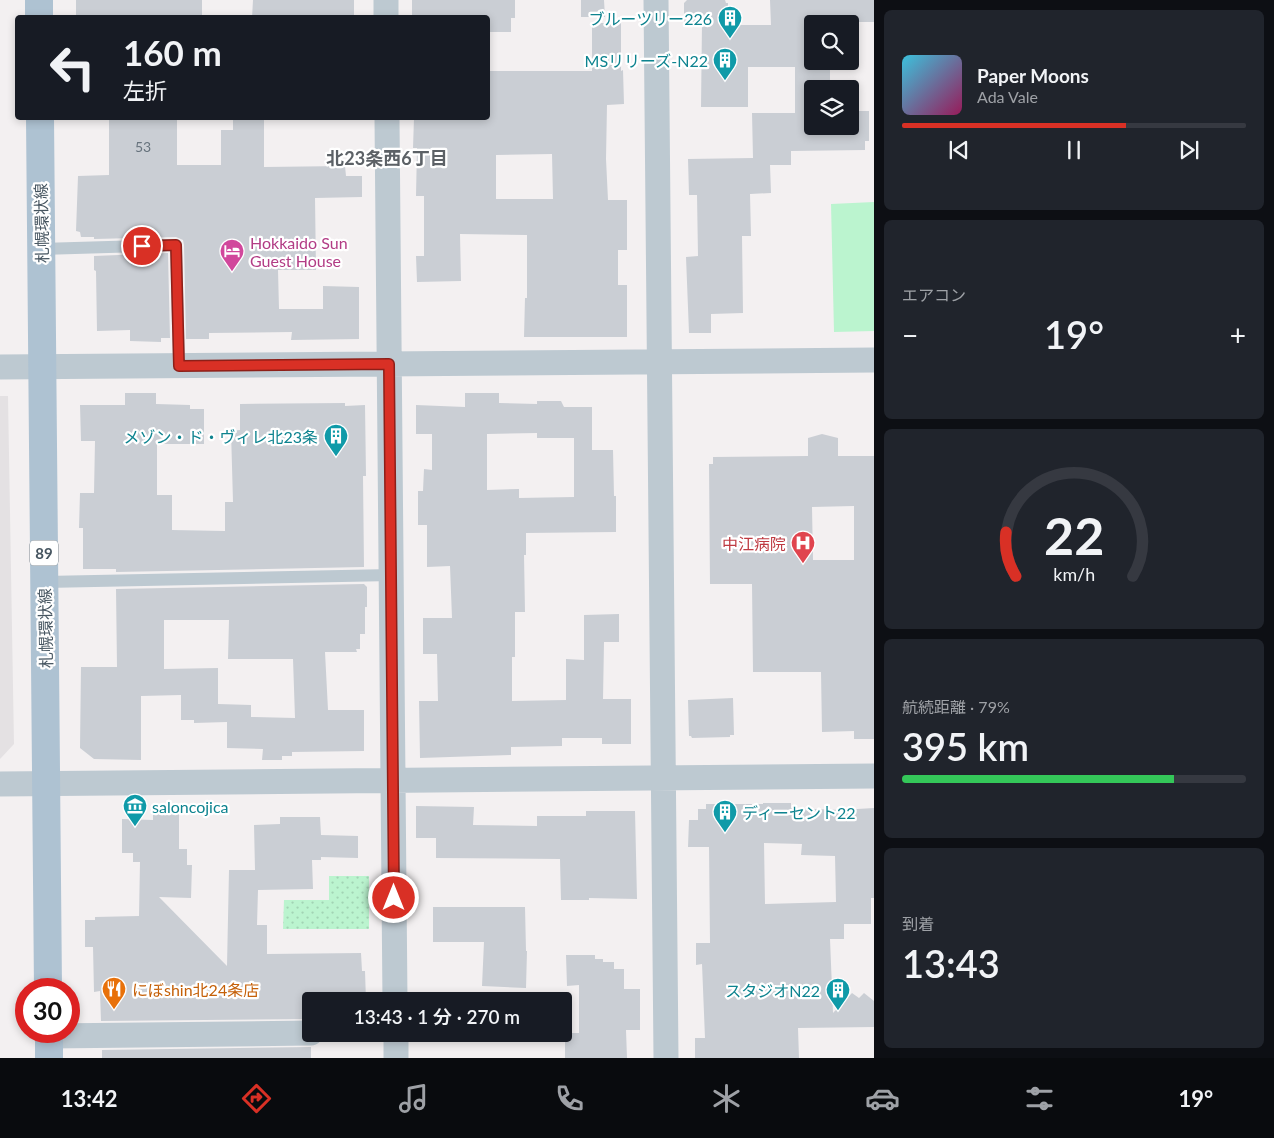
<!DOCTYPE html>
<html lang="ja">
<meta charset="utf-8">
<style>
body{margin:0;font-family:Lato,"Noto Sans JP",sans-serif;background:#20242c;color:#f1f3f6;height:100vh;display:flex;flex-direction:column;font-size:19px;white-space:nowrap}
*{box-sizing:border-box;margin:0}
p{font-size:16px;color:#9ea1a6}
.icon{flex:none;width:28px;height:28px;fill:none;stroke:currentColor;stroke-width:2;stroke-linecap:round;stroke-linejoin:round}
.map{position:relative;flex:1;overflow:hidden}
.drawer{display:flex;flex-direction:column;gap:10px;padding:10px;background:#0d0f14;width:400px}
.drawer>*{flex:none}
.banner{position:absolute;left:15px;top:15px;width:475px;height:105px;border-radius:5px;box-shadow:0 2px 8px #0003;background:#171b24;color:#f1f3f6;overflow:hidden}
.tools{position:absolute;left:804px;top:15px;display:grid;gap:10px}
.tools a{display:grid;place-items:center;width:55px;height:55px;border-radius:5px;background:#171b24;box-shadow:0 2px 8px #0003;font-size:25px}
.speed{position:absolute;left:15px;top:978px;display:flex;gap:10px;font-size:25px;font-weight:700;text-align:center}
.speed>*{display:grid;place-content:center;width:65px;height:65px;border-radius:50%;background:#171b24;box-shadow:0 2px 8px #0003;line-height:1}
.speed .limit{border:8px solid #d22;background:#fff;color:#111}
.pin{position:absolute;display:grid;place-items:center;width:42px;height:42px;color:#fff;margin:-21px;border:2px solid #fff;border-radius:50%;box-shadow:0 1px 5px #0007}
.me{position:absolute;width:55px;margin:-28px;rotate:0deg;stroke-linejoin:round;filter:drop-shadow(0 0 4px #0008)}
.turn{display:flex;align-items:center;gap:18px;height:105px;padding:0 25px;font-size:22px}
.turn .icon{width:65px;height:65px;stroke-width:2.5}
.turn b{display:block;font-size:35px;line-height:42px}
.big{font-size:38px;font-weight:600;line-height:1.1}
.drawer .widget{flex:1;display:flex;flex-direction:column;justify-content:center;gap:8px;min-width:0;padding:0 18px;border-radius:8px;background:#20242c}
.drawer .dial{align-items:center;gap:0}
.dial svg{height:130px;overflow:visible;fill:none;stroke:#363941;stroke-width:7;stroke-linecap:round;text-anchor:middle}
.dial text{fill:#f1f3f6;stroke:none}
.song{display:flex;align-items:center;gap:15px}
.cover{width:60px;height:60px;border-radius:8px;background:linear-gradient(135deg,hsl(190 70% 55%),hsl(330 70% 35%))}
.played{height:5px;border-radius:2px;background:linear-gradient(90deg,#d93025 65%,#363941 65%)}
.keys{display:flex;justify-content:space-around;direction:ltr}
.heat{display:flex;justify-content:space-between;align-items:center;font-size:28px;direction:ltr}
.charge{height:8px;border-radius:4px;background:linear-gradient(90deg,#34c759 79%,#363941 0)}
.trip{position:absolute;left:302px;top:992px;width:270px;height:50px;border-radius:5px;background:#171b24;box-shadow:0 2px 8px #0003;font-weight:600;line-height:50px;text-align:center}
.dock{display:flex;height:80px;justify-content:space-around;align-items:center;background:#090b0e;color:#9ea1a6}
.dock .icon{width:35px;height:35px}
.dock .selected{color:#d93025}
.dock b{font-size:22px;color:#f1f3f6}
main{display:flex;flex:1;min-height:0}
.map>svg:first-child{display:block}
</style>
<main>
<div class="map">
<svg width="874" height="1058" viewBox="0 0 874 1058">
<defs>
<pattern id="green-dots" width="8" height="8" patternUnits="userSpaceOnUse" patternTransform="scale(1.25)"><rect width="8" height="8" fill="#bbf4cf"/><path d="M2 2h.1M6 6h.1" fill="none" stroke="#a2d3b4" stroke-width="1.8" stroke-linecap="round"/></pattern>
</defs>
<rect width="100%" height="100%" fill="#f3f0f1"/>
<path fill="#e4e1e3" d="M 0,396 L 8,396 L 14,744 L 0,759 Z"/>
<path fill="url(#green-dots)" d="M 329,876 L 369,876 L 369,929 L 283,929 L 284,900 L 329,900 Z"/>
<path fill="#bbf4cf" d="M 874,202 L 874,331 L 834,332 L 831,204 Z"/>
<path fill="#caced4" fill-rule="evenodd" d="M 76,0 L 202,0 L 202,18 L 76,18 Z
M 253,0 L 354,0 L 354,18 L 252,18 Z
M 412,0 L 515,0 L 515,18 L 511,18 L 511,32 L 488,32 L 488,18 L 412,18 Z
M 581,0 L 604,0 L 605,17 L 581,17 Z
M 687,0 L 725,0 L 726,3 L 728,3 L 728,25 L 771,25 L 770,0 L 874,0 L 874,22 L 812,22 L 812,61 L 830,61 L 830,89 L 812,89 L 812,126 L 850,126 L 850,111 L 869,111 L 869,141 L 865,141 L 865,150 L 791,151 L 791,165 L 770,165 L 771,193 L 750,194 L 751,236 L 742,236 L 743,313 L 711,314 L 711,333 L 689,333 L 686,257 L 698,256 L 697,195 L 689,195 L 688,159 L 753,158 L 752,113 L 795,113 L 795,67 L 748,67 L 748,107 L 701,107 L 702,23 L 684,24 L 684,3 Z
M 592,23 L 621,23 L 621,71 L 623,70 L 624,104 L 607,105 L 606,159 L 608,200 L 627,200 L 627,250 L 618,250 L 618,285 L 627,285 L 627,337 L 524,337 L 525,298 L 527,298 L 527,235 L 460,234 L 461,281 L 417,282 L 416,256 L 424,256 L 424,196 L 416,196 L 417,148 L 413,148 L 414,118 L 488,118 L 488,71 L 592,71 ZM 552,154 L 553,199 L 496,199 L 496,155 Z
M 109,118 L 177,118 L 177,165 L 221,165 L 221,130 L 233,130 L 233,120 L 264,120 L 264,167 L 345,166 L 346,176 L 362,176 L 362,197 L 315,198 L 316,270 L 278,270 L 279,309 L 323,309 L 323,286 L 359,287 L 359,339 L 291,340 L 292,332 L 209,333 L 209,339 L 186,339 L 184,245 L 183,240 L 176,237 L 94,239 L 94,237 L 81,237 L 80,232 L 76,231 L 78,176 L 109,175 Z
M 168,253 L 170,338 L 161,338 L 161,342 L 130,341 L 130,330 L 97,331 L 96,271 L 94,270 L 94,256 Z
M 125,393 L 156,393 L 156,404 L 190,405 L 190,409 L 204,409 L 204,444 L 157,444 L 157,495 L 172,495 L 172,530 L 225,531 L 225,502 L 233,502 L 231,431 L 240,430 L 240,404 L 345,403 L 345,406 L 365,405 L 366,476 L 363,476 L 364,567 L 116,572 L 116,569 L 83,569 L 83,528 L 79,528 L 80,493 L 94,493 L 95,441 L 81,441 L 80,405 L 125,405 Z
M 465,393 L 499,393 L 499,403 L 537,404 L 537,401 L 561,401 L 564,407 L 592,407 L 592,450 L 613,450 L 614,496 L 616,496 L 616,532 L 526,533 L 526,555 L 524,555 L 525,612 L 515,612 L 515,657 L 512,657 L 512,701 L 566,700 L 566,659 L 584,660 L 584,615 L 619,614 L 619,642 L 604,642 L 603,699 L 631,699 L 631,744 L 602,744 L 602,738 L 562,738 L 562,746 L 511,747 L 511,755 L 420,758 L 419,701 L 438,701 L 437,654 L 423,654 L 423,618 L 452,618 L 450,566 L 427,567 L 427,525 L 418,525 L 418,491 L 423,491 L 424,469 L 432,470 L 432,434 L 416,434 L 416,405 L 465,407 ZM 537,433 L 537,438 L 574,438 L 574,497 L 519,498 L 519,489 L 487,490 L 487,434 Z
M 822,434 L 838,438 L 838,456 L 874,456 L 874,739 L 854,739 L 854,731 L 822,732 L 821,672 L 753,672 L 752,584 L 710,584 L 709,464 L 713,464 L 713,457 L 808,456 L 808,438 ZM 854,506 L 854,560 L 813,560 L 812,507 Z
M 364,584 L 367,587 L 367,607 L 365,607 L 365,634 L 360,634 L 360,649 L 356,649 L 357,652 L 325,652 L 328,710 L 364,710 L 364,751 L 292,752 L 292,756 L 282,756 L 282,760 L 262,760 L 263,749 L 227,748 L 227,722 L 194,723 L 194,720 L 181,720 L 181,695 L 141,696 L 141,760 L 94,759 L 80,748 L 81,667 L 117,667 L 116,589 ZM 164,620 L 229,620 L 228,659 L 293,659 L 295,718 L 251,717 L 251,705 L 218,704 L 218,668 L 164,669 Z
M 733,698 L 734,735 L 730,735 L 730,737 L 692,738 L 691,736 L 689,736 L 688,700 Z
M 763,803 L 791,803 L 791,808 L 841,810 L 874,808 L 874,898 L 871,898 L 871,924 L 844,924 L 844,939 L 830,939 L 833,1013 L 852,993 L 859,998 L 864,993 L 874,1001 L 874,1027 L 798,1028 L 799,1058 L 695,1058 L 695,1038 L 705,1038 L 702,964 L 696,965 L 696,943 L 710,943 L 709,847 L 688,847 L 689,820 L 698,820 L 698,809 L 706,809 L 706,804 L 763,804 ZM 764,843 L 802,844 L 801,855 L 835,856 L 836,902 L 765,904 Z
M 416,806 L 474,807 L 473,825 L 537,826 L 537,816 L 586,816 L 586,811 L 635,811 L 637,899 L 589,898 L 589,900 L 561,900 L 560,859 L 436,858 L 436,838 L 416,838 Z
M 153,813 L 179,813 L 179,849 L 187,849 L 187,865 L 192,865 L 191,898 L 159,897 L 227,966 L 229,870 L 255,870 L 254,825 L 280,824 L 280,817 L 320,817 L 321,835 L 358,836 L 358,858 L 321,857 L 321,860 L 312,860 L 313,889 L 258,890 L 257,925 L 267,925 L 267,954 L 361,953 L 362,971 L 365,971 L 366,1001 L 310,1001 L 311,1019 L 101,1021 L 100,991 L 94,992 L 93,947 L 85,947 L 85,920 L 95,920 L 95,917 L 139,916 L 140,862 L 133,862 L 133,853 L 122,853 L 122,819 L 153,820 Z
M 433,907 L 525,907 L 526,951 L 527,951 L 526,988 L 482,986 L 484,942 L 433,942 Z
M 566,955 L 595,955 L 595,959 L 603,959 L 603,962 L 614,962 L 614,969 L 624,969 L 624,989 L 640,989 L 640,1030 L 626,1030 L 627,1058 L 565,1058 L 565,1033 L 579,1033 L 579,985 L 567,986 Z
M 311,1047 L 311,1058 L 102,1058 L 102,1050 Z"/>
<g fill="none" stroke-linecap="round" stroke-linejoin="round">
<path stroke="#bdc9d1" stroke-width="12" d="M 41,249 L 176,245 L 179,366
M 45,582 L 392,575"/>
<path stroke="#bdc9d1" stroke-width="25" d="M 386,0 L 386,18
M 656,0 L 666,1058
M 387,118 L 395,1001
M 0,367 L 874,360
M 0,784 L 874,776
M 49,1036 L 311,1033
M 396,1058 L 396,1034"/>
<path stroke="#aec2d2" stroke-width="28" d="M 39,0 L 39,18
M 40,118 L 48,989
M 49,1031 L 49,1058"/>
</g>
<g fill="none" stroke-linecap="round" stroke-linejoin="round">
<defs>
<path id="route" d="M 142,246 L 176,245 L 179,366 L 389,364 L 394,898"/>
</defs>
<use href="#route" stroke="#8d1f18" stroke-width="12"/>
<use href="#route" stroke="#d93025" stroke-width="9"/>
</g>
<defs>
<symbol id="building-pin" viewBox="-11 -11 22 30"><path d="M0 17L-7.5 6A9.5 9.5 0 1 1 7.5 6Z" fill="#0f9aa8" stroke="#fff"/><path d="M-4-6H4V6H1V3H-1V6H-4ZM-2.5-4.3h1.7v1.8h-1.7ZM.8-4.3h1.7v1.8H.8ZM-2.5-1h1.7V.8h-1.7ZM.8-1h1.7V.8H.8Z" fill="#fff"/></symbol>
<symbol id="hotel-pin" viewBox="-11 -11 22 30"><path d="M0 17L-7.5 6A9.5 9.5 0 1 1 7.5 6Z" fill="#d1479c" stroke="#fff"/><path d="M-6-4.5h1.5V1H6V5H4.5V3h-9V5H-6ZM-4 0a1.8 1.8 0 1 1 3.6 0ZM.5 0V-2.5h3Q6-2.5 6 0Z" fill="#fff"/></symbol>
<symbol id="hospital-pin" viewBox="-11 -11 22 30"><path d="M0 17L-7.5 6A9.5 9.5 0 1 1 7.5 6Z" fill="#e0444e" stroke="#fff"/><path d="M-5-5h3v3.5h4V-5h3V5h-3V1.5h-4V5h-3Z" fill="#fff"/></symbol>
<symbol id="museum-pin" viewBox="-11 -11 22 30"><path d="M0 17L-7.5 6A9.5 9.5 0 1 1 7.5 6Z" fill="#0f9aa8" stroke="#fff"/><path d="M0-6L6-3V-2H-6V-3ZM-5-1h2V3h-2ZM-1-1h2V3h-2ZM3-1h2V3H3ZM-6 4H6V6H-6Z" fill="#fff"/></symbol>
<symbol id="restaurant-pin" viewBox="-11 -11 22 30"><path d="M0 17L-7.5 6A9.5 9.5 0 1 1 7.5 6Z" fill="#e8710a" stroke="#fff"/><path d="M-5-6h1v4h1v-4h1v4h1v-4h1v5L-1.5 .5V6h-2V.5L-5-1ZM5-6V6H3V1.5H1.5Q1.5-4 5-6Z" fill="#fff"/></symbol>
</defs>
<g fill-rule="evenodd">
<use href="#building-pin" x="716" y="4" width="28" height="38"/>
<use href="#building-pin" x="711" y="46" width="28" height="38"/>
<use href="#hotel-pin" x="218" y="237" width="28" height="38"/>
<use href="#building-pin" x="322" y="422" width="28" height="38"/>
<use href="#hospital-pin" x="789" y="529" width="28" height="38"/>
<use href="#museum-pin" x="121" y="792" width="28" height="38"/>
<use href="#building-pin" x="711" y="798" width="28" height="38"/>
<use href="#restaurant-pin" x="100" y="975" width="28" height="38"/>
<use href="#building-pin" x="824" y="976" width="28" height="38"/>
</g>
<g text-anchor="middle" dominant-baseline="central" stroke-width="4.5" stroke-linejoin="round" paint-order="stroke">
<g font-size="14" fill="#67737d">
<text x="143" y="146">53</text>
</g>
<rect fill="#fff" stroke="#7e8890" stroke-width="1" x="30" y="540.5" width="28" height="25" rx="4"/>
<g font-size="15" font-weight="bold" fill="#465560">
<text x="44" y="553">89</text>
</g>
<g font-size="16" fill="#0d838f" stroke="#fff" text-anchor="end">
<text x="712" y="18">ブルーツリー226</text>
<text x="708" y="60">MSリリーズ-N22</text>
<text x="318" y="436">メゾン・ド・ヴィレ北23条</text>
<text x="152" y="806" text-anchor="start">saloncojica</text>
<text x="742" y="812" text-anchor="start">ディーセント22</text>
<text x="820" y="990">スタジオN22</text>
</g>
<g font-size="16" fill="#465560" stroke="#fff">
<text transform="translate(41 223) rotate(-91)">札幌環状線</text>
<text transform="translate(45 628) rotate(-91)">札幌環状線</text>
</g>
<g font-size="16" fill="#b23c85" stroke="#fff" text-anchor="start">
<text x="250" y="242">Hokkaido Sun<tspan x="250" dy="18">Guest House</tspan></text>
</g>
<g font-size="16" fill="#be3a42" stroke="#fff" text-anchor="end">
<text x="786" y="543">中江病院</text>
</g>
<g font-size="16" fill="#c56008" stroke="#fff" text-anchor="start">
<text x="132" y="989">にぼshin北24条店</text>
</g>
<g font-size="18" font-weight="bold" fill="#5c6166" stroke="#fff">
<text x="387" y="158">北23条西6丁目</text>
</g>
</g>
</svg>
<div class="tools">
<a><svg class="icon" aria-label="search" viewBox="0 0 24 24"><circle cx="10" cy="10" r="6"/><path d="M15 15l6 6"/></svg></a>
<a><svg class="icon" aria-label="layers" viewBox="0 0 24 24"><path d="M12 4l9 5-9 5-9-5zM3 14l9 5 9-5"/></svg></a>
</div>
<div class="speed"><div class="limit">30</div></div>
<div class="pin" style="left:142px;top:246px;background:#d93025"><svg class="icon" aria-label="arrive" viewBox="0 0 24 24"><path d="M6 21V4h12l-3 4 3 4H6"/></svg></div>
<svg class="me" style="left:394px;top:898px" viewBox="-20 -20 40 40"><circle r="17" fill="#d93025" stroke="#fff" stroke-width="3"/><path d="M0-11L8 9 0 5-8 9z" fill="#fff"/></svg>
<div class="trip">13:43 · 1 分 · 270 m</div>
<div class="banner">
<div class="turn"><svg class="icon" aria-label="left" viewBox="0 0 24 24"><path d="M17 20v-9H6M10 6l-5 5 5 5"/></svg><div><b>160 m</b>左折</div></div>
</div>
</div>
<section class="drawer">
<div class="widget">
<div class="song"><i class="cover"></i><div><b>Paper Moons</b><p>Ada Vale</p></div></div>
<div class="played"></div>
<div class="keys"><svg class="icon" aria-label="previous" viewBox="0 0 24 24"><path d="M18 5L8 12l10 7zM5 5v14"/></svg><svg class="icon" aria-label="pause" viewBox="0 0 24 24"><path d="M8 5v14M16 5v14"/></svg><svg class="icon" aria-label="next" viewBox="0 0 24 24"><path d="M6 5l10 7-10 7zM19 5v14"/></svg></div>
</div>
<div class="widget"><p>エアコン</p>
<div class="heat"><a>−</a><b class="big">19°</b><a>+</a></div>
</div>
<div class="widget dial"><svg viewBox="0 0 100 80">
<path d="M14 69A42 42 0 1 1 86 69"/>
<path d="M14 69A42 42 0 0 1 8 42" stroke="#d93025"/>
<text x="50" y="56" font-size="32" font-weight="700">22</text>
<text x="50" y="72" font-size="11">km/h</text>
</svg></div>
<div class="widget"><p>航続距離 · 79%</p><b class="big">395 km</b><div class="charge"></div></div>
<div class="widget"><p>到着</p><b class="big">13:43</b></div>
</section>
</main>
<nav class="dock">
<b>13:42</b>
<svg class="icon selected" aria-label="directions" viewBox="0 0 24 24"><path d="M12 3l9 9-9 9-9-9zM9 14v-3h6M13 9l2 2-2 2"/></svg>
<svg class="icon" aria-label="music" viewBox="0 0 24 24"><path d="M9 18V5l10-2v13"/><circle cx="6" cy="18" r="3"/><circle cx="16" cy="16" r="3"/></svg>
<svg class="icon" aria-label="phone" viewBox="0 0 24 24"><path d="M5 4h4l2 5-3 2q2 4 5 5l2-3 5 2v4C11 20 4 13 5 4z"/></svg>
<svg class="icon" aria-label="climate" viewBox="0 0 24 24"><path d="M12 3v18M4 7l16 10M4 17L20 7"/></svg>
<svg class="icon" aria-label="car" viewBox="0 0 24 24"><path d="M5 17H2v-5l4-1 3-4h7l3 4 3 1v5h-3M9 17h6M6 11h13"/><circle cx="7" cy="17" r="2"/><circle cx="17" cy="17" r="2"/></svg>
<svg class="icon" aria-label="filters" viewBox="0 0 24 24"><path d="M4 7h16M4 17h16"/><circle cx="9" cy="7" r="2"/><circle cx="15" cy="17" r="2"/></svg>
<b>19°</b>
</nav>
